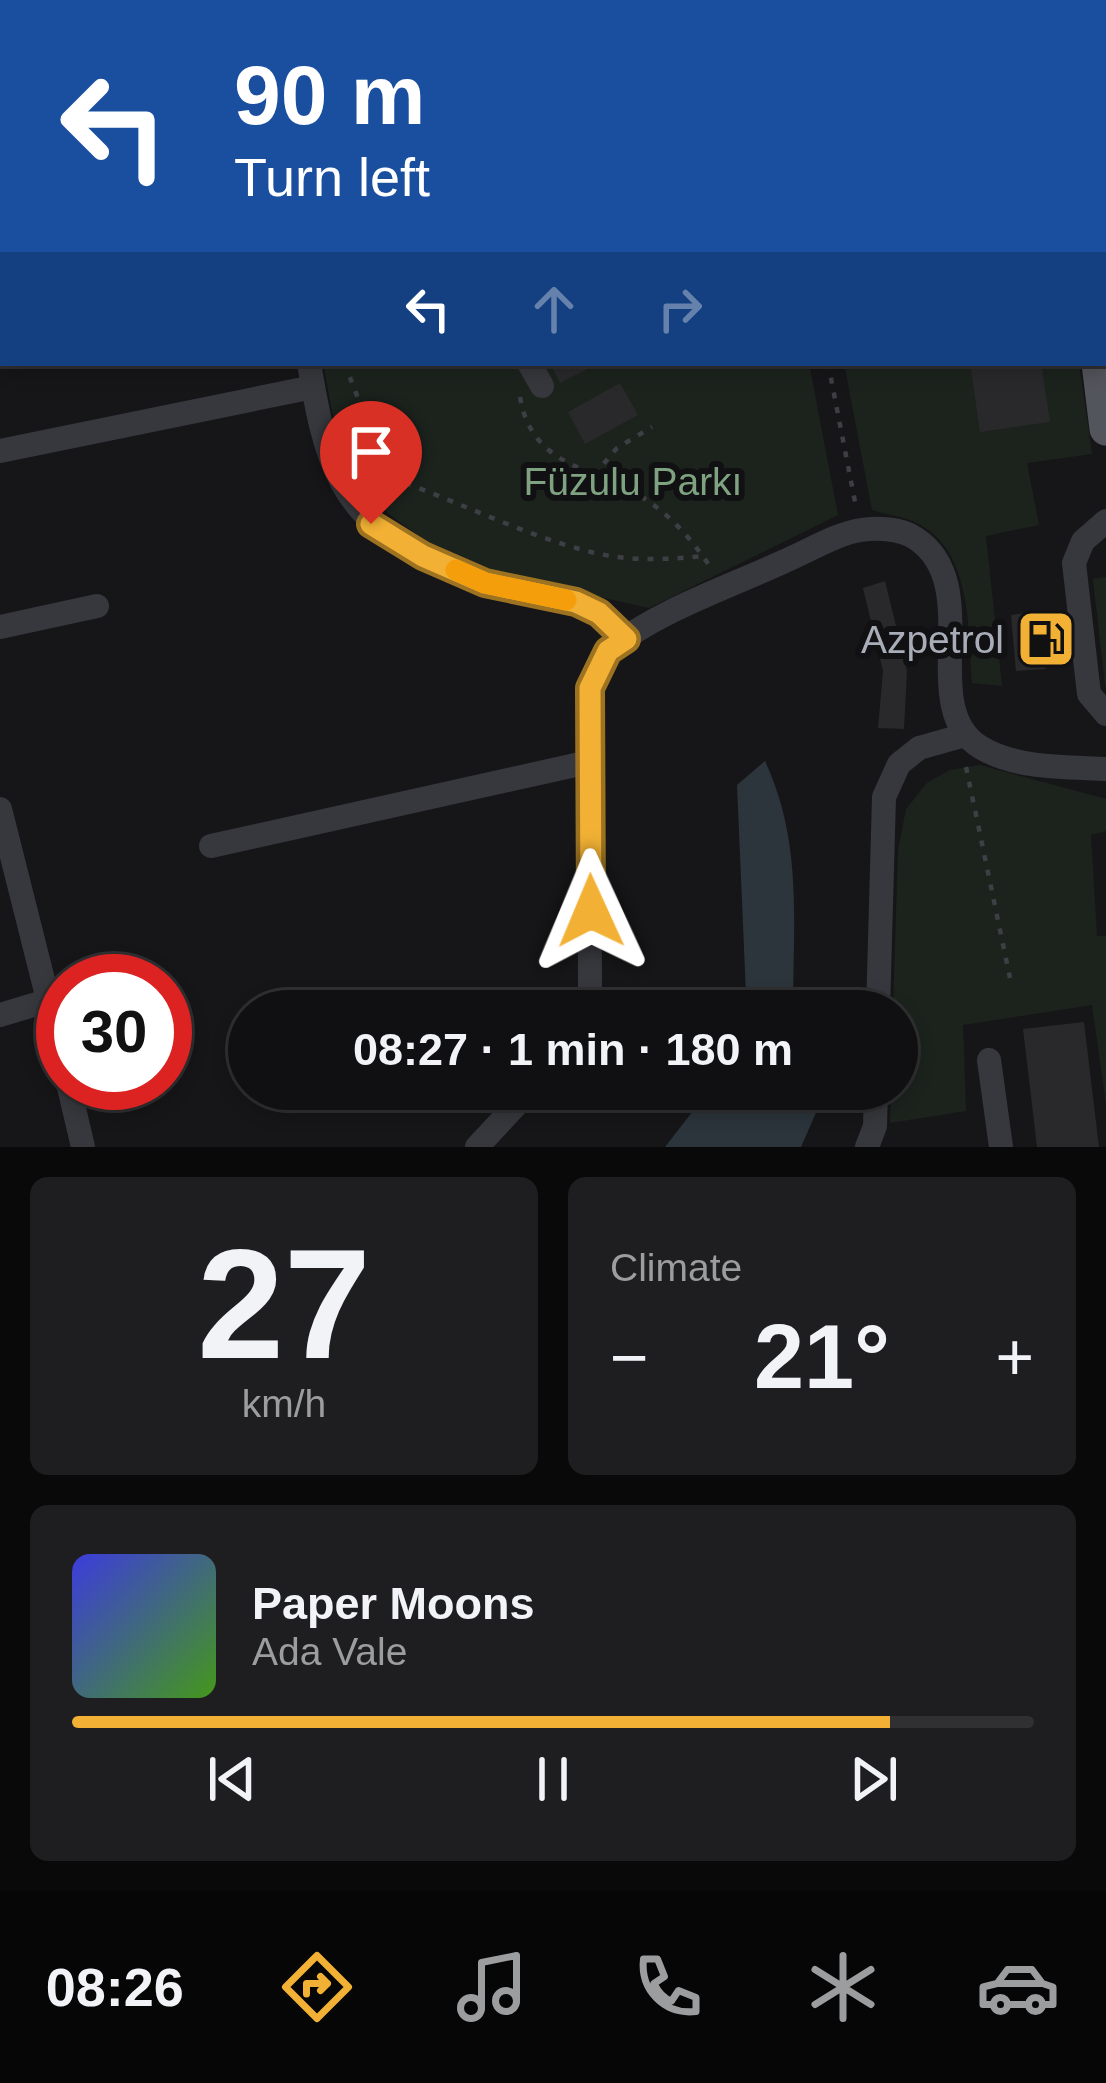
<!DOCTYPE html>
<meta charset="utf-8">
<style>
body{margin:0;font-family:Arial,sans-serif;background:#1e1e20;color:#f1f3f6;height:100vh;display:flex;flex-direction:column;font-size:45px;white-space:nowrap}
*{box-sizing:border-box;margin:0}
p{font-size:39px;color:#9c9d9f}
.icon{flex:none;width:66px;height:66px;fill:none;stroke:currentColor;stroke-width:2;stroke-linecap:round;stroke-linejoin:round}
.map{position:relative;height:1147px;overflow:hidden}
.details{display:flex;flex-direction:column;gap:30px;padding:30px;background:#09090a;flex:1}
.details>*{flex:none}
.hud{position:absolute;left:0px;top:0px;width:1107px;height:366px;box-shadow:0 6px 18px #0003,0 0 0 3px #303032;background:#1a4fa0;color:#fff;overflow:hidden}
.speed{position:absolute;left:36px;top:954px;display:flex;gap:24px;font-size:60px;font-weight:700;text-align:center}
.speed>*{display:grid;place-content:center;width:156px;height:156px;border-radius:50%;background:#101012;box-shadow:0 6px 18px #0003,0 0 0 3px #303032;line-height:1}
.speed .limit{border:18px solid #d22;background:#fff;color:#111}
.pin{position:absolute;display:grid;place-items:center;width:102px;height:102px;color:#fff;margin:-123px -51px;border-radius:50% 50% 50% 0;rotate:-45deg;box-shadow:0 0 12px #0007}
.pin .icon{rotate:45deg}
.me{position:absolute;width:132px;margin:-66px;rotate:359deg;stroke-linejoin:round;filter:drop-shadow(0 0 9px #0008)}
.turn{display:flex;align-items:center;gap:42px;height:252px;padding:0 36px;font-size:54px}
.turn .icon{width:156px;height:156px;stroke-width:2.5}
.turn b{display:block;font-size:84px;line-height:102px}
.lanes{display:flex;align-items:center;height:114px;padding:0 36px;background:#0003;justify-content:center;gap:60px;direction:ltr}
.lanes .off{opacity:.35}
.big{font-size:90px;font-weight:700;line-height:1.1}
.details .card{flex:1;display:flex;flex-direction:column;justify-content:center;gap:18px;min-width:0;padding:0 42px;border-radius:18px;background:#1e1e20}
.details .dial{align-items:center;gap:0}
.dial b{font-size:156px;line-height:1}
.song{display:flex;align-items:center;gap:36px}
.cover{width:144px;height:144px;border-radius:18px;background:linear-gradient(135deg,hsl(240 70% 55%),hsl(100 70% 35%))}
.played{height:12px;border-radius:6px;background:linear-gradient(90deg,#f2b134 85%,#303032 85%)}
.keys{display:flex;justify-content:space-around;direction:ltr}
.heat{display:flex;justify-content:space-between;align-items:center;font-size:66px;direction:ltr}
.details .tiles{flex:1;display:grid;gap:30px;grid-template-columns:1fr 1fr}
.card:last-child{grid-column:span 2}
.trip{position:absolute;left:228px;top:990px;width:690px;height:120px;border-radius:60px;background:#101012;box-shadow:0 6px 18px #0003,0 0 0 3px #303032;font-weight:700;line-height:120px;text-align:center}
.menu{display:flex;height:192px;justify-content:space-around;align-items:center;background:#060607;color:#9c9d9f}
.menu .icon{width:84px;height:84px}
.menu .current{color:#f2b134}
.menu b{font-size:54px;color:#f1f3f6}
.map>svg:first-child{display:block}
</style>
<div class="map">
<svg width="1106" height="1147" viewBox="0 0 1106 1147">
<rect width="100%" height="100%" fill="#161618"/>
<path fill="#1c231d" d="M 267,0 L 742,0 L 742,3 L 268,3 Z
M 777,0 L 1032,0 L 1032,3 L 777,3 Z
M 323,363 L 809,363 L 838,515 L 649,608 L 491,573 L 437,549 L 389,514 L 354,478 L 338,442 Z
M 844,363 L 1079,363 L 1092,454 L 1027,463 L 1039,525 L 986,536 L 1002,686 L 972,683 C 968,628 973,544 910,520 C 898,516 884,514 872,510 Z
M 1106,577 L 1106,685 L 1105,685 L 1093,579 Z
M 980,765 L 1106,799 L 1106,831 L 1091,835 L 1097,936 L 1106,936 L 1106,1104 L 1092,1005 L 963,1025 L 966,1111 L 890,1123 L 891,1089 L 897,1089 L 897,1011 L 893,1011 L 898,850 L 906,809 L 927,783 L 950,770 Z"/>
<path fill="#2c353c" d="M 765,761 C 803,843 793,922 793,1011 L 741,1011 L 746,995 L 737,785 Z
M 710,1089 L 826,1089 L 826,1090 L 801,1147 L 665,1147 Z"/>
<path fill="#29292c" d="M 550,363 L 599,363 L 560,383 Z
M 970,363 L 1041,363 L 1050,422 L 980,432 Z
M 620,383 L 638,415 L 585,444 L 568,412 Z
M 885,581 L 907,671 L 904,729 L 878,728 L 883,671 L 863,588 Z
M 1042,611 L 1066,624 L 1068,650 L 1045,669 L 1016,671 L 1011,615 Z
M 1084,1022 L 1099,1147 L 1037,1147 L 1023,1029 Z"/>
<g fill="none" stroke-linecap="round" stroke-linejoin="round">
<path stroke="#3d3f44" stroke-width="4.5" stroke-dasharray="6 9" stroke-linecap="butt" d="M 283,0 L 284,3
M 507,0 L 508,3
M 761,0 L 762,3
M 323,3 L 324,0
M 345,363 C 356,396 382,462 408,484 C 470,507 547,545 610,556 C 641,561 673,559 703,556
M 828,363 L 856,507
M 520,397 C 532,468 592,466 642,497 C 672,516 694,542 713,571
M 594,475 L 617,448 L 652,427
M 966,767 L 1010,978"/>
<path stroke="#37383d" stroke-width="24" d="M 248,0 L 249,3
M 409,0 L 409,3
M 803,0 L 804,3
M 990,0 L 991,3
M 309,363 C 325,459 338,518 434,560 C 453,569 473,580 493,585 C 527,592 571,593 600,613 C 609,620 618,631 626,639
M 529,363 L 542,386
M 0,451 L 313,387
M 1106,521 L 1083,541 L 1074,563 L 1089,694 L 1106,714
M 0,627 L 97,606
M 0,809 L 63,1059
M 211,846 L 589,762
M 586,1011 L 590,987 L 589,688 C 595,674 600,658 612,648 C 657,611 731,586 785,561 C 809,551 835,534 861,530 C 877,527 902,529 915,538 C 987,584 915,707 980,747 C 1016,769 1066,767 1106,769
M 878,1011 L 884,797 L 899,764 L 919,748 L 965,735
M 0,1015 L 50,1000
M 989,1060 L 1001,1147
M 68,1083 L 83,1147
M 477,1147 L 531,1089
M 867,1147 L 875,1126 L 876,1089"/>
<path stroke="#53555c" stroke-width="33" d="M 1074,0 L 1074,3
M 1104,235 L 1106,251
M 1098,363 L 1106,429"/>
</g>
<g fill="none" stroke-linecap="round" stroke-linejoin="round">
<defs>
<path id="route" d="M 371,524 L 423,556 L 485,583 L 576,602 L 599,613 L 626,639 L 608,651 L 590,688 L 591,911"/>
</defs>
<use href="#route" stroke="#9d7322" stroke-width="30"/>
<use href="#route" stroke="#f2b134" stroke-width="21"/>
<path stroke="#f59e0b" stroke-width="21" d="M 456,570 L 485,583 L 566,600"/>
</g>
<defs>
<symbol id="fuel-square" viewBox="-11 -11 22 22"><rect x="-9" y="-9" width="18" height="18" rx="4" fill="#f2b134" stroke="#111113"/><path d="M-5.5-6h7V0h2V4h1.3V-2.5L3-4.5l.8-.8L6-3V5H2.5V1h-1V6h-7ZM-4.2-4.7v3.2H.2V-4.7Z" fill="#111"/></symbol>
</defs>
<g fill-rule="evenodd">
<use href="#fuel-square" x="1013" y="606" width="66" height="66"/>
</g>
<g text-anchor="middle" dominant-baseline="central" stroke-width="12" stroke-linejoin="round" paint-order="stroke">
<g font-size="39" fill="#7fa381" stroke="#111113">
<text x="633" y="481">Füzulu Parkı</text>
</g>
<g font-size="39" fill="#a8adb8" stroke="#111113" text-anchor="end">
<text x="1004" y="639">Azpetrol</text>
</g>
</g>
</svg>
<div class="speed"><div class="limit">30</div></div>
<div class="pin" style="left:371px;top:524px;background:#d93025"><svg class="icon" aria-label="arrive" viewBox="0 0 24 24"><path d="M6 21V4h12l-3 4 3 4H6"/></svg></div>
<svg class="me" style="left:591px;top:911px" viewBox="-20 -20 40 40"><path d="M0-17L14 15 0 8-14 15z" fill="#f2b134" stroke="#fff" stroke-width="4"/></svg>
<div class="trip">08:27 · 1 min · 180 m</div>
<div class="hud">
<div class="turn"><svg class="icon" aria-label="left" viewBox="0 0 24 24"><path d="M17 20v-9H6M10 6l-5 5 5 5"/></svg><div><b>90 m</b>Turn left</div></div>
<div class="lanes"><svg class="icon" aria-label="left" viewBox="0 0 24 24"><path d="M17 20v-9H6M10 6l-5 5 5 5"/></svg><svg class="icon off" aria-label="ahead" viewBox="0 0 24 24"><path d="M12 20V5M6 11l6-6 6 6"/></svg><svg class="icon off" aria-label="right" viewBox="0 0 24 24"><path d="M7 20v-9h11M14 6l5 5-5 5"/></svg></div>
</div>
</div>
<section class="details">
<div class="tiles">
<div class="card dial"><b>27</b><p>km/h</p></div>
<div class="card"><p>Climate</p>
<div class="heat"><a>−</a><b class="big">21°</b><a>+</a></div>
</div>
<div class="card">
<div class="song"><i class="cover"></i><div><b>Paper Moons</b><p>Ada Vale</p></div></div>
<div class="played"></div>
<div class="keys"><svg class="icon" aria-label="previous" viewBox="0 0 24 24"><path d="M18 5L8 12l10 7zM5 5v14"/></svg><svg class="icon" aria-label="pause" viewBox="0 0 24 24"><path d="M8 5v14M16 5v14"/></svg><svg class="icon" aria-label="next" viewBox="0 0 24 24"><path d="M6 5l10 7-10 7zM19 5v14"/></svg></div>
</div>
</div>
</section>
<nav class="menu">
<b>08:26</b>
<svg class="icon current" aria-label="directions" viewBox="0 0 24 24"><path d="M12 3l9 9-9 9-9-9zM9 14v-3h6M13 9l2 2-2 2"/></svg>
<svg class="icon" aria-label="music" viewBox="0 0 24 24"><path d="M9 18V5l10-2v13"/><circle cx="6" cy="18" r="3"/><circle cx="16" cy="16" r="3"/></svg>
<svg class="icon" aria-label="phone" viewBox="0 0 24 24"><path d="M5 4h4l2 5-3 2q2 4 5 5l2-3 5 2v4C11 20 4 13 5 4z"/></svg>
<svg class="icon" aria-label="climate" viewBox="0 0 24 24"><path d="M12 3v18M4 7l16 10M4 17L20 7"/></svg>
<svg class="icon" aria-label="car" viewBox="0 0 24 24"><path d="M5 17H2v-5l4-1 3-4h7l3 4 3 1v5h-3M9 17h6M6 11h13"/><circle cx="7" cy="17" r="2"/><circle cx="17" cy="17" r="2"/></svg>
</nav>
